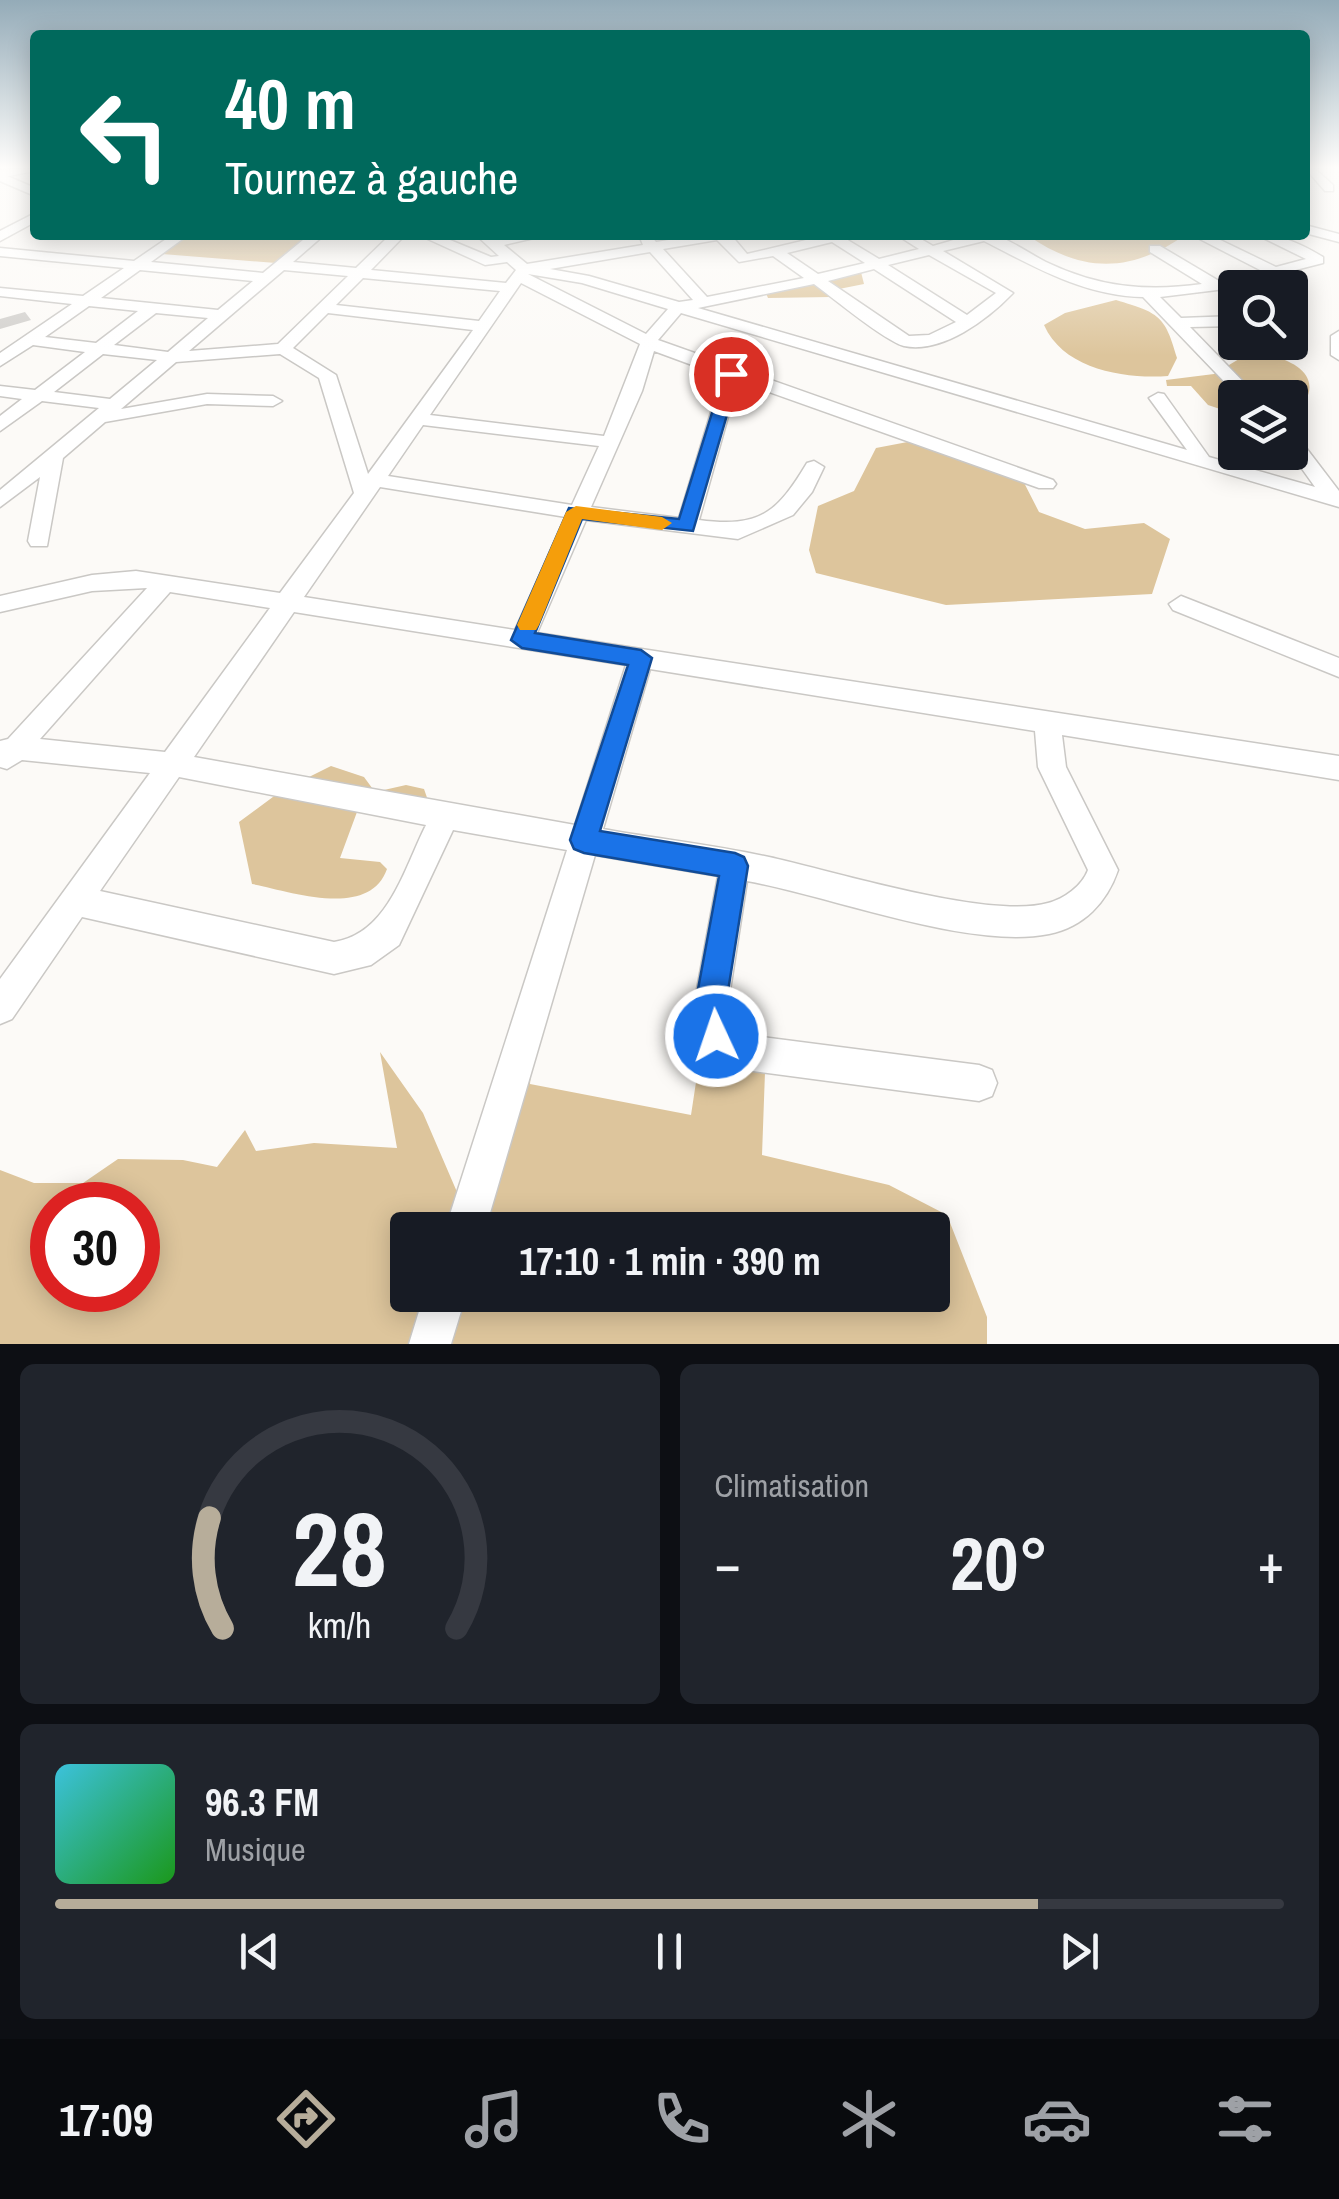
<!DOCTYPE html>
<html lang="fr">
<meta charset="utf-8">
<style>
body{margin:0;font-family:"Archivo Narrow",sans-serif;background:#20242c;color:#f1f3f6;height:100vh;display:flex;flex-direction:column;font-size:38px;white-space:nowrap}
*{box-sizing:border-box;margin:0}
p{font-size:32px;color:#9ea1a6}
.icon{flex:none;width:55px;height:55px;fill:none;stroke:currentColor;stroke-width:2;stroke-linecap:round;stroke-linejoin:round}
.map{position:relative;height:1344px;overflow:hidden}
.side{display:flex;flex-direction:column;gap:20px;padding:20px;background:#0d0f14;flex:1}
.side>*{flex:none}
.guide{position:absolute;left:30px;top:30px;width:1280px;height:210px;border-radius:10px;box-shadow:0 5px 25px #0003;background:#00695c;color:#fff;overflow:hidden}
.fabs{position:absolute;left:1218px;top:270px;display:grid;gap:20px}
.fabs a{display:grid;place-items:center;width:90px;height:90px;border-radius:10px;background:#171b24;box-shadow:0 5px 25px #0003;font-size:50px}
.speed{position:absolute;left:30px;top:1182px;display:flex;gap:20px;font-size:50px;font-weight:700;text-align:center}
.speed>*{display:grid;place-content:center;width:130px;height:130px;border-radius:50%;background:#171b24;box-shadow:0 5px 25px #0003;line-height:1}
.speed .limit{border:15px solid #d22;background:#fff;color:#111}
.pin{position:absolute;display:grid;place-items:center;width:85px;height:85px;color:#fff;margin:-42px;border:5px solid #fff;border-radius:50%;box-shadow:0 2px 10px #0007}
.me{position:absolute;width:110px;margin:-55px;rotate:357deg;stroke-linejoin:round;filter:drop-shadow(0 0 8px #0008)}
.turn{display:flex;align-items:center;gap:35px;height:210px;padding:0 30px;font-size:45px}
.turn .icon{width:130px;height:130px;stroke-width:2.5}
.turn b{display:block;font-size:70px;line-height:85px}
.big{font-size:75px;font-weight:800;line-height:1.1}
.side .widget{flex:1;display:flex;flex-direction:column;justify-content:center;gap:15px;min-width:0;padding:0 35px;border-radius:15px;background:#20242c}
.side .dial{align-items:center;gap:0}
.dial svg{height:260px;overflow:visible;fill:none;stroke:#363941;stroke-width:7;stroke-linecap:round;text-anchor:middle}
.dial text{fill:#f1f3f6;stroke:none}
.song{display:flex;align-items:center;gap:30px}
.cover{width:120px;height:120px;border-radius:15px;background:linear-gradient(135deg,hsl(190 70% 55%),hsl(120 70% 35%))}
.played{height:10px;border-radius:5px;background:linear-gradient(90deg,#b7ad9a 80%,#363941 80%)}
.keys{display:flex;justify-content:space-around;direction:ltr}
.heat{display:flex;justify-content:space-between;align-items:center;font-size:55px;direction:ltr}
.side .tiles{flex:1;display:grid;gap:20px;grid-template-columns:1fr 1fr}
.widget:last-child{grid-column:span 2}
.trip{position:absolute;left:390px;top:1212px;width:560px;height:100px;border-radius:10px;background:#171b24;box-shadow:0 5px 25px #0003;font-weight:800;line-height:100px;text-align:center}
.tab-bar{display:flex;height:160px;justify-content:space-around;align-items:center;background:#090b0e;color:#9ea1a6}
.tab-bar .icon{width:70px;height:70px}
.tab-bar .on{color:#b7ad9a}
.tab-bar b{font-size:45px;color:#f1f3f6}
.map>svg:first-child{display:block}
</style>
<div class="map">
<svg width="1339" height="1344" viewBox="0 0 1339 1344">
<rect width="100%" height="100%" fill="#fcfaf7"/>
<path fill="#ddc59c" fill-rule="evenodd" d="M 188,235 L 309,235 L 276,263 L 162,254 Z
M 1039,235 L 1185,235 C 1132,272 1085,274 1030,237 Z
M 859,264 L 864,284 L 829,291 L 831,297 L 768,298 L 765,291 L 796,287 L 804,276 Z
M 1116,300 C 1159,313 1165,315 1177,358 L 1168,376 C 1125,379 1064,370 1044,325 L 1065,313 Z
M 1249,353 C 1274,353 1323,367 1306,400 C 1302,410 1299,413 1290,417 L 1290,398 L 1235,398 L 1235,414 L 1208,405 L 1191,386 L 1167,386 L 1166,380 L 1214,374 Z
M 918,440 L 1017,469 L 1039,512 L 1085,529 L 1144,523 L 1170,539 L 1152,594 L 946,605 L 816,573 L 809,550 L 818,506 L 854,491 L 876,448 Z
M 331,766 L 364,777 L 375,792 L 406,785 L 424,789 L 431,809 L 381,805 L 357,812 L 340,858 L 380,862 L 387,869 C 369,920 290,891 252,884 L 239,822 L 281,791 Z
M 537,996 L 530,1084 L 691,1115 L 698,1069 L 765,1072 L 762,1155 L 889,1185 L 947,1215 L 987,1317 L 987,1344 L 0,1344 L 0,1170 L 34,1183 L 83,1183 L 118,1159 L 183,1160 L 217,1167 L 245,1130 L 256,1151 L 314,1143 L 397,1148 L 380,1052 L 423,1113 L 457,1192 L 500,1064 ZM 52,1205 L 138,1205 L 138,1290 L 52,1290 ZM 408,1230 L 932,1230 L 932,1295 L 408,1295 Z"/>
<path fill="#d1cfcc" d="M 25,312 L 31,320 L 0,329 L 0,319 Z"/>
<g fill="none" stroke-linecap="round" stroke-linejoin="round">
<defs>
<path id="minor" d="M 1305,168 L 1314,168 L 1333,185 L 1333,191 L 1325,191 Z
M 0,173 L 35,188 L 35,196 L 0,181 Z
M 35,213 L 35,222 L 0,241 L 0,231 Z
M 1305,225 L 1339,234 L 1339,242 L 1305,233 Z
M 172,235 L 188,235 L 151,262 L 263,273 L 309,235 L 324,235 L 293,262 L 356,268 L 390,235 L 405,235 L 371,270 L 506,283 L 516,270 L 507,262 L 485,265 L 419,235 L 438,235 L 491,257 L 499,256 L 476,235 L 495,238 L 547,235 L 504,245 L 527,264 L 643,245 L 639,235 L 650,235 L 656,242 L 700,235 L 731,235 L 747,254 L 827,235 L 851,235 L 846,239 L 879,259 L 919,249 L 897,235 L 914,235 L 933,246 C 951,241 974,232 993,235 C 1006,237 1030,254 1046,262 C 1098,287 1146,292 1202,284 L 1150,252 L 1150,246 L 1160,246 L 1219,281 L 1262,271 L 1192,235 L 1210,235 L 1276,267 L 1306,259 L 1257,235 C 1283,235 1301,244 1323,257 L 1323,263 L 1217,290 L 1160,297 L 1181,318 L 1235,316 L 1235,326 L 1190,327 L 1259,398 L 1240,398 L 1143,297 C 1084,296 1035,267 984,241 L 943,251 L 1013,293 C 989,318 943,354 904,346 C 885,341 833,298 814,284 L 698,308 L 1187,450 L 1149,398 L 1158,393 L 1164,394 L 1209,457 L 1315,487 L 1290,452 L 1290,434 L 1297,436 L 1339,491 L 1339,507 L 681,313 L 658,340 L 1053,480 L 1056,484 L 1053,488 L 1039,488 L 738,381 L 699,520 C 760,528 777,513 807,463 L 814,461 L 824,467 L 812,492 L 793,515 L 738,539 L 586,520 L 537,633 L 1339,756 L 1339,780 L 1062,735 L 1066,767 L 1118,870 C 1107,902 1084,927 1049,934 C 969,950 831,896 747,881 L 726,1016 L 739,1034 L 979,1065 L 992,1070 L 997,1083 L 992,1096 L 979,1101 L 731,1068 L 704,1048 L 692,1016 L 718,876 L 595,855 L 485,1230 L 445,1230 L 567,850 L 453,830 L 399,945 L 371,965 L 334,974 L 82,917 L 12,1019 L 0,1024 L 0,979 L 150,773 L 22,760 L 7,769 L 0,767 L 0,741 L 8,739 L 147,588 L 92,591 L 0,612 L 0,596 L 92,575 L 136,571 L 280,593 L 354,493 L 319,378 L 280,354 L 176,362 L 121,409 L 207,394 L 273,396 L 282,401 L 273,406 L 207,404 L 105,422 L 63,458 L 47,546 L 31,546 L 28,541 L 40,477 L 0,507 L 0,490 L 99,408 L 42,401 L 0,431 L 0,416 L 22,399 L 0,396 L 0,386 L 35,390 L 85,352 L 33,345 L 0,366 L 0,353 L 72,304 L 0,296 L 0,288 L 83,296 L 124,268 L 0,256 L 0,248 L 134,261 ZM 717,240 L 739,262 L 773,256 L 804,278 L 707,297 L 663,249 ZM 832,242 L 865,263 L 818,274 L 787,253 ZM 650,252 L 693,300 L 679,302 L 589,276 L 550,269 ZM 929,255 L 996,293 L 967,315 L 888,265 ZM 874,269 L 956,322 L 929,335 L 909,336 L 828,281 ZM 140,270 L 253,281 L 218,310 L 101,298 ZM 284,270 L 348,276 L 278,344 L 189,351 ZM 528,274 L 582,283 L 668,309 L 646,334 ZM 363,278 L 500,291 L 479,321 L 336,305 ZM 521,283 L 640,344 L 604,436 L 430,415 ZM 89,306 L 138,311 L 96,343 L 45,337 ZM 156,313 L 208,318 L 168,352 L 114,345 ZM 328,313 L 473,330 L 368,474 L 336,375 L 293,348 ZM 654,351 L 722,376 L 679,518 L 591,507 L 642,391 ZM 103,354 L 157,360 L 110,399 L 54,392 ZM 423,425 L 599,446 L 572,505 L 388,476 ZM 380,487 L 566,517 L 515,630 L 304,597 ZM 170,592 L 270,608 L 165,752 L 40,739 ZM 294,612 L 626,665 L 575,825 L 194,757 ZM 650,669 L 1035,731 L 1038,767 L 1088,870 C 1082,886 1064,899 1048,903 C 990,920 833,871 769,857 C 715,845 658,839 603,829 ZM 179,777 L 426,825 C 404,869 388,934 334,942 L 100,891 Z
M 1339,331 L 1339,360 L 1331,355 L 1331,336 Z
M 1181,596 L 1339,658 L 1339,677 L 1173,610 L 1169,604 Z
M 424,1295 L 466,1295 L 451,1344 L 409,1344 Z"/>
<path id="tertiary" d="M 35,168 L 35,171 L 0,178 L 0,170 Z"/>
</defs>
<use href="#minor" stroke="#cac8c5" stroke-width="3"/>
<use href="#tertiary" stroke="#cac8c5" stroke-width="2"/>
<use href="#minor" fill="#fff" fill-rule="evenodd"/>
<use href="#tertiary" fill="#fff" fill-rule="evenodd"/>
</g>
<linearGradient id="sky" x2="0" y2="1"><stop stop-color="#94abb8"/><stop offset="0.47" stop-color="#fefdfb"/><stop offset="1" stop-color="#fefdfb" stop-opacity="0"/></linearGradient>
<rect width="1339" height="356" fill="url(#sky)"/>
<path fill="#1a73e8" stroke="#114b97" stroke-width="2.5" d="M 725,371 L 739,374 L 693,531 L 582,519 L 535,633 L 641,650 L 652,658 L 600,831 L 735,853 L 744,857 L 748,866 L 724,1016 L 732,1036 L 727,1047 L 716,1052 L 705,1047 L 693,1016 L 719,876 L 584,853 L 574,849 L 570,840 L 628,665 L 522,648 L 511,640 L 569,508 L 679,519 Z"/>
<path fill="#f59e0b" d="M 576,506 L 662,517 L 672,523 L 662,530 L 582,519 L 539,625 L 536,630 L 520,630 L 517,625 L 566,512 Z"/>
</svg>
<div class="fabs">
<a><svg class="icon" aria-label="search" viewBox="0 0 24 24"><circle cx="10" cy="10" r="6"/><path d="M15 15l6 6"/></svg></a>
<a><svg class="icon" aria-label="layers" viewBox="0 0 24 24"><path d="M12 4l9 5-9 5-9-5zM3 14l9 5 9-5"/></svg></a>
</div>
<div class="speed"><div class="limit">30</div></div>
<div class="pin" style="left:731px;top:374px;background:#d93025"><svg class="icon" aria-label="arrive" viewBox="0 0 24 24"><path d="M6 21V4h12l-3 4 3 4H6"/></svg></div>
<svg class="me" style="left:716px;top:1036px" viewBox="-20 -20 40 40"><circle r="17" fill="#1a73e8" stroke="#fff" stroke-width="3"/><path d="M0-11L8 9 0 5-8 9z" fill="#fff"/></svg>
<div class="trip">17:10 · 1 min · 390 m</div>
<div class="guide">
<div class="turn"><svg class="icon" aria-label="left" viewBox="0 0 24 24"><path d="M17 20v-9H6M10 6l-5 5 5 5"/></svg><div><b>40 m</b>Tournez à gauche</div></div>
</div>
</div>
<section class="side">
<div class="tiles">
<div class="widget dial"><svg viewBox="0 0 100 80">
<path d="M14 69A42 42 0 1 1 86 69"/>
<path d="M14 69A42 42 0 0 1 10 35" stroke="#b7ad9a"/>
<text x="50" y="56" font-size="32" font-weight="700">28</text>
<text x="50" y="72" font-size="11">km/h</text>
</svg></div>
<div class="widget"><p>Climatisation</p>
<div class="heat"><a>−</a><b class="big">20°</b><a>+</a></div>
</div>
<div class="widget">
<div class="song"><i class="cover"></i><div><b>96.3 FM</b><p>Musique</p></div></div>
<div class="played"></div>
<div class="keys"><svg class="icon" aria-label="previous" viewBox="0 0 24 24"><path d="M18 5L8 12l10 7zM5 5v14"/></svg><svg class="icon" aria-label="pause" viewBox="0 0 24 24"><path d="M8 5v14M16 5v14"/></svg><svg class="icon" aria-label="next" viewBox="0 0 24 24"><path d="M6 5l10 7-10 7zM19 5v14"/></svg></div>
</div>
</div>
</section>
<nav class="tab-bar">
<b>17:09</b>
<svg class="icon on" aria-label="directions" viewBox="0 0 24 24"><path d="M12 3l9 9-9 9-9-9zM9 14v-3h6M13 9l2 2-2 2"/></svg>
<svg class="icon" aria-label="music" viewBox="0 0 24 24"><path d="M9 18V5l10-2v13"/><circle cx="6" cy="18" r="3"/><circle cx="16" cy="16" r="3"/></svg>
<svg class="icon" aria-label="phone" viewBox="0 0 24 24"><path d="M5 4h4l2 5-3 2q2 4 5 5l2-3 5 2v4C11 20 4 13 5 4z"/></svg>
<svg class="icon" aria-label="climate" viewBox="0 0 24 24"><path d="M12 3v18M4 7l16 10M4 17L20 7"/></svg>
<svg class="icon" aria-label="car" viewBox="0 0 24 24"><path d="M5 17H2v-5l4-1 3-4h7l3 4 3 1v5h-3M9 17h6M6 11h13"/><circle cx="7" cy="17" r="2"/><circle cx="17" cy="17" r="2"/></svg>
<svg class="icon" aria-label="filters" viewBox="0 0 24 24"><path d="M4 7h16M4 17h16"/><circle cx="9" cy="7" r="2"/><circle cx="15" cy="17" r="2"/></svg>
</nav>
